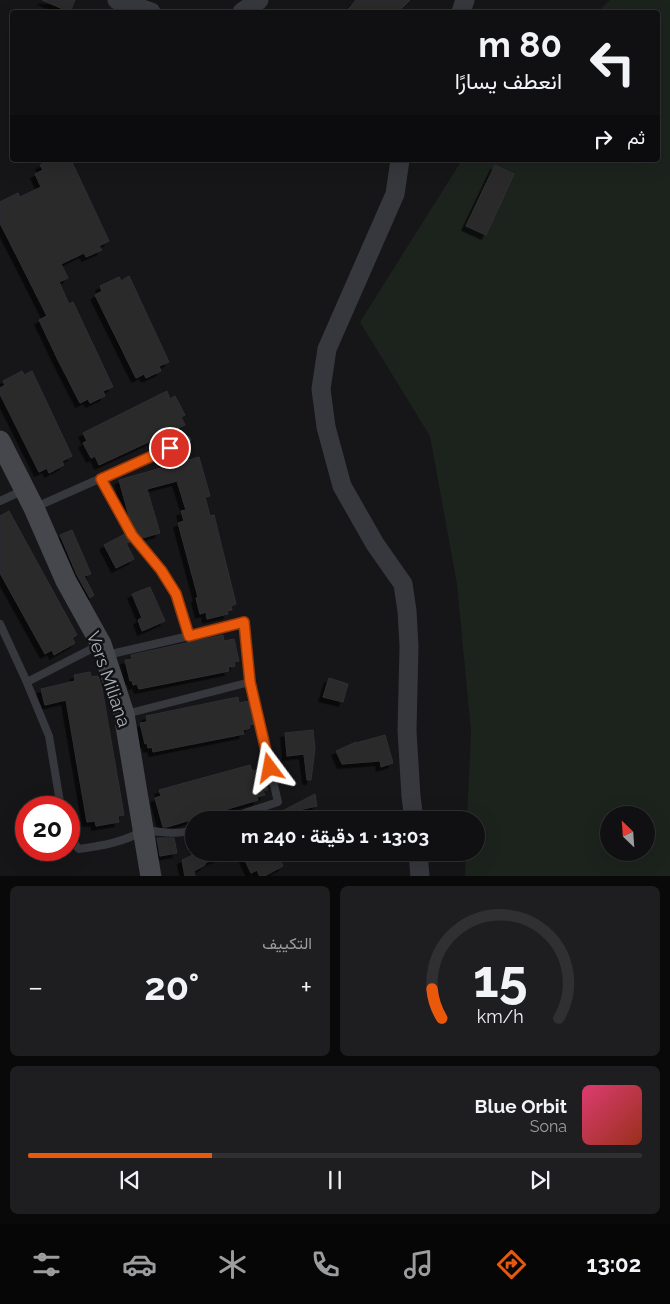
<!DOCTYPE html>
<html lang="ar">
<meta charset="utf-8">
<style>
body{margin:0;font-family:Raleway,Vazirmatn,sans-serif;background:#1e1e20;color:#f1f3f6;direction:rtl;height:100vh;display:flex;flex-direction:column;font-size:19px;white-space:nowrap}
*{box-sizing:border-box;margin:0}
p{font-size:16px;color:#9c9d9f}
.icon{flex:none;width:28px;height:28px;fill:none;stroke:currentColor;stroke-width:2;stroke-linecap:round;stroke-linejoin:round}
.map{position:relative;height:876px;overflow:hidden;direction:ltr}
.side{display:flex;flex-direction:column;gap:10px;padding:10px;background:#09090a;flex:1}
.side>*{flex:none}
.guide{position:absolute;left:10px;top:10px;width:650px;height:152px;border-radius:5px;box-shadow:0 5px 20px #0002,0 0 0 1px #303032;direction:rtl;background:#101012;color:#f1f3f6;overflow:hidden}
.needle{width:32px;rotate:335deg}
.fabs{position:absolute;left:600px;top:806px;display:grid;gap:10px}
.fabs a{display:grid;place-items:center;width:55px;height:55px;border-radius:50%;background:#101012;box-shadow:0 5px 20px #0002,0 0 0 1px #303032;font-size:25px}
.speed{position:absolute;left:15px;top:796px;display:flex;gap:10px;font-size:25px;font-weight:700;text-align:center}
.speed>*{display:grid;place-content:center;width:65px;height:65px;border-radius:50%;background:#101012;box-shadow:0 5px 20px #0002,0 0 0 1px #303032;line-height:1}
.speed .limit{border:8px solid #d22;background:#fff;color:#111}
.pin{position:absolute;display:grid;place-items:center;width:42px;height:42px;color:#fff;margin:-21px;border:2px solid #fff;border-radius:50%;box-shadow:0 1px 5px #0007}
.me{position:absolute;width:55px;margin:-28px;rotate:347deg;stroke-linejoin:round;filter:drop-shadow(0 0 4px #0008)}
.turn{display:flex;align-items:center;gap:18px;height:105px;padding:0 15px;font-size:22px}
.turn .icon{width:65px;height:65px;stroke-width:2.5}
.turn b{display:block;font-size:35px;line-height:42px}
.then{display:flex;align-items:center;height:48px;padding:0 15px;background:#0003;gap:10px;font-size:19px}
.big{font-size:38px;font-weight:700;line-height:1.1}
.side .widget{flex:1;display:flex;flex-direction:column;justify-content:center;gap:8px;min-width:0;padding:0 18px;border-radius:8px;background:#1e1e20}
.side .dial{align-items:center;gap:0}
.dial svg{height:130px;overflow:visible;fill:none;stroke:#303032;stroke-width:7;stroke-linecap:round;text-anchor:middle}
.dial text{fill:#f1f3f6;stroke:none}
.song{display:flex;align-items:center;gap:15px}
.cover{width:60px;height:60px;border-radius:8px;background:linear-gradient(135deg,hsl(340 70% 55%),hsl(10 70% 35%))}
.played{height:5px;border-radius:2px;background:linear-gradient(90deg,#ea580c 30%,#303032 30%)}
.keys{display:flex;justify-content:space-around;direction:ltr}
.heat{display:flex;justify-content:space-between;align-items:center;font-size:28px;direction:ltr}
.side .tiles{flex:1;display:grid;gap:10px;grid-template-columns:1fr 1fr}
.widget:last-child{grid-column:span 2}
.trip{position:absolute;left:185px;top:811px;width:300px;height:50px;border-radius:25px;background:#101012;box-shadow:0 5px 20px #0002,0 0 0 1px #303032;font-weight:700;line-height:50px;text-align:center;direction:rtl}
.tabs{display:flex;height:80px;justify-content:space-around;align-items:center;background:#060607;color:#9c9d9f}
.tabs .icon{width:35px;height:35px}
.tabs .selected{color:#ea580c}
.tabs b{font-size:22px;color:#f1f3f6}
.map>svg:first-child{display:block}
</style>
<div class="map">
<svg width="670" height="877" viewBox="0 0 670 877">
<defs>
<filter id="shadow"><feDropShadow dx="-4.5" dy="4.5" stdDeviation="0" flood-color="#0009"/></filter>
</defs>
<rect width="100%" height="100%" fill="#161618"/>
<path fill="#1c231d" fill-rule="evenodd" d="M 610,0 L 670,0 L 670,876 L 465,876 L 466,853 L 476,852 L 476,820 L 467,820 L 471,731 L 457,584 L 430,436 L 360,322 L 462,160 L 658,160 L 658,12 L 598,12 ZM 609,815 L 646,815 L 646,852 L 609,852 Z"/>
<path fill="#29292c" stroke="#303034" filter="url(#shadow)" d="M 42,0 L 75,0 L 70,12 Z
M 356,0 L 410,0 L 398,12 L 346,12 Z
M 51,160 L 71,160 L 109,241 L 99,246 L 102,250 L 86,257 L 84,253 L 61,264 L 68,278 L 59,282 L 69,304 L 73,302 L 113,387 L 103,391 L 105,396 L 90,403 L 88,399 L 80,403 L 58,360 L 39,320 L 47,316 L 0,223 L 0,202 L 18,193 L 20,197 L 41,187 L 35,174 L 43,170 L 40,165 Z
M 495,165 L 514,174 L 486,235 L 466,226 Z
M 129,276 L 169,362 L 159,366 L 161,371 L 146,378 L 144,374 L 136,378 L 95,295 L 102,291 L 100,286 L 119,277 L 121,281 Z
M 22,371 L 24,375 L 32,371 L 72,456 L 62,461 L 64,465 L 49,473 L 47,468 L 39,472 L 0,394 L 0,388 L 5,385 L 3,381 Z
M 167,391 L 170,399 L 175,396 L 185,415 L 181,417 L 185,425 L 99,465 L 95,456 L 91,458 L 83,443 L 87,441 L 83,433 Z
M 199,457 L 210,496 L 205,497 L 210,516 L 214,515 L 236,604 L 231,606 L 232,610 L 227,611 L 228,614 L 207,619 L 206,612 L 200,614 L 196,598 L 198,597 L 178,523 L 184,521 L 181,511 L 186,510 L 177,481 L 147,489 L 160,533 L 142,538 L 137,532 L 130,520 L 119,480 Z
M 9,511 L 77,635 L 72,638 L 75,643 L 54,655 L 52,650 L 45,654 L 0,573 L 0,516 Z
M 72,530 L 91,574 L 84,576 L 94,595 L 90,598 L 77,575 L 60,535 Z
M 125,534 L 130,542 L 126,543 L 134,559 L 116,568 L 104,545 Z
M 150,587 L 165,621 L 142,631 L 138,620 L 142,618 L 132,594 Z
M 223,635 L 224,641 L 234,639 L 239,661 L 234,662 L 235,666 L 228,667 L 229,671 L 139,689 L 137,684 L 133,685 L 132,680 L 130,681 L 125,660 L 132,659 L 131,655 Z
M 90,672 L 91,677 L 98,676 L 102,688 L 124,815 L 118,816 L 119,822 L 96,826 L 95,821 L 87,822 L 66,700 L 45,705 L 41,689 L 75,681 L 74,675 Z
M 329,678 L 348,684 L 343,702 L 323,697 Z
M 238,697 L 239,703 L 249,701 L 254,724 L 249,725 L 250,728 L 243,730 L 244,734 L 153,752 L 152,747 L 148,748 L 147,743 L 145,744 L 140,723 L 147,722 L 146,716 Z
M 313,730 L 315,749 L 311,780 L 307,780 L 304,754 L 287,756 L 285,733 Z
M 385,735 L 393,763 L 381,767 L 380,761 L 342,764 L 336,751 L 356,742 L 356,743 Z
M 250,765 L 252,771 L 262,768 L 268,790 L 263,791 L 265,795 L 257,797 L 258,800 L 167,827 L 163,827 L 155,798 L 161,796 L 159,790 Z
M 315,794 L 317,806 L 285,813 L 284,810 Z
M 157,838 L 174,838 L 177,853 L 160,856 Z
M 199,852 L 230,852 L 230,853 L 205,863 L 205,865 L 194,871 L 195,877 L 185,877 L 182,860 Z
M 241,852 L 276,852 L 283,866 L 263,877 L 260,877 L 257,870 L 251,873 Z"/>
<g fill="none" stroke-linecap="round" stroke-linejoin="round">
<path stroke="#37383d" stroke-width="8" d="M 101,479 L 132,535 L 161,570 L 176,594 L 189,636
M 0,501 L 24,490
M 36,507 L 187,440
M 0,624 L 25,678 L 49,736 L 61,808
M 107,655 L 189,636 L 244,622 L 250,682
M 27,682 L 101,644
M 126,714 L 250,682 L 278,802 L 224,820
M 69,836 L 71,840 L 79,849 C 101,846 125,842 144,830 C 160,832 178,835 194,830"/>
<path stroke="#37383d" stroke-width="19" d="M 117,0 L 151,12
M 242,12 L 259,0
M 461,12 L 465,0
M 400,160 L 395,194 L 327,349 L 321,389 L 326,427 L 342,486 L 375,544 L 403,584 L 407,611 L 409,646 L 407,731 L 411,796 L 414,820
M 418,852 L 420,877"/>
<path stroke="#45474d" stroke-width="21" d="M 0,441 L 34,508 L 66,581 L 101,644 L 124,714 L 151,877"/>
</g>
<g fill="none" stroke-linecap="round" stroke-linejoin="round">
<defs>
<path id="route" d="M 170,448 L 101,479 L 132,535 L 161,570 L 176,594 L 189,636 L 244,622 L 250,682 L 270,768"/>
</defs>
<use href="#route" stroke="#983908" stroke-width="12"/>
<use href="#route" stroke="#ea580c" stroke-width="9"/>
</g>
<g text-anchor="middle" dominant-baseline="central" stroke-width="5" stroke-linejoin="round" paint-order="stroke">
<g font-size="18" fill="#a8adb8" stroke="#111113">
<text transform="translate(109 679) rotate(71)">Vers Miliana</text>
</g>
</g>
</svg>
<div class="fabs">
<a><svg class="needle" viewBox="-14 -14 28 28"><path d="M0-13l5 13h-10z" fill="#e53935"/><path d="M0 13l5-13h-10z" fill="#9c9d9f"/></svg></a>
</div>
<div class="speed"><div class="limit">20</div></div>
<div class="pin" style="left:170px;top:448px;background:#d93025"><svg class="icon" aria-label="arrive" viewBox="0 0 24 24"><path d="M6 21V4h12l-3 4 3 4H6"/></svg></div>
<svg class="me" style="left:270px;top:768px" viewBox="-20 -20 40 40"><path d="M0-17L14 15 0 8-14 15z" fill="#ea580c" stroke="#fff" stroke-width="4"/></svg>
<div class="trip">13:03 · 1 دقيقة · 240 m</div>
<div class="guide">
<div class="turn"><svg class="icon" aria-label="left" viewBox="0 0 24 24"><path d="M17 20v-9H6M10 6l-5 5 5 5"/></svg><div><b>80 m</b>انعطف يسارًا</div></div>
<div class="then">ثم<svg class="icon" aria-label="right" viewBox="0 0 24 24"><path d="M7 20v-9h11M14 6l5 5-5 5"/></svg></div>
</div>
</div>
<section class="side">
<div class="tiles">
<div class="widget dial"><svg viewBox="0 0 100 80">
<path d="M14 69A42 42 0 1 1 86 69"/>
<path d="M14 69A42 42 0 0 1 8 51" stroke="#ea580c"/>
<text x="50" y="56" font-size="32" font-weight="700">15</text>
<text x="50" y="72" font-size="11">km/h</text>
</svg></div>
<div class="widget"><p>التكييف</p>
<div class="heat"><a>−</a><b class="big">20°</b><a>+</a></div>
</div>
<div class="widget">
<div class="song"><i class="cover"></i><div><b>Blue Orbit</b><p>Sona</p></div></div>
<div class="played"></div>
<div class="keys"><svg class="icon" aria-label="previous" viewBox="0 0 24 24"><path d="M18 5L8 12l10 7zM5 5v14"/></svg><svg class="icon" aria-label="pause" viewBox="0 0 24 24"><path d="M8 5v14M16 5v14"/></svg><svg class="icon" aria-label="next" viewBox="0 0 24 24"><path d="M6 5l10 7-10 7zM19 5v14"/></svg></div>
</div>
</div>
</section>
<nav class="tabs">
<b>13:02</b>
<svg class="icon selected" aria-label="directions" viewBox="0 0 24 24"><path d="M12 3l9 9-9 9-9-9zM9 14v-3h6M13 9l2 2-2 2"/></svg>
<svg class="icon" aria-label="music" viewBox="0 0 24 24"><path d="M9 18V5l10-2v13"/><circle cx="6" cy="18" r="3"/><circle cx="16" cy="16" r="3"/></svg>
<svg class="icon" aria-label="phone" viewBox="0 0 24 24"><path d="M5 4h4l2 5-3 2q2 4 5 5l2-3 5 2v4C11 20 4 13 5 4z"/></svg>
<svg class="icon" aria-label="climate" viewBox="0 0 24 24"><path d="M12 3v18M4 7l16 10M4 17L20 7"/></svg>
<svg class="icon" aria-label="car" viewBox="0 0 24 24"><path d="M5 17H2v-5l4-1 3-4h7l3 4 3 1v5h-3M9 17h6M6 11h13"/><circle cx="7" cy="17" r="2"/><circle cx="17" cy="17" r="2"/></svg>
<svg class="icon" aria-label="filters" viewBox="0 0 24 24"><path d="M4 7h16M4 17h16"/><circle cx="9" cy="7" r="2"/><circle cx="15" cy="17" r="2"/></svg>
</nav>
